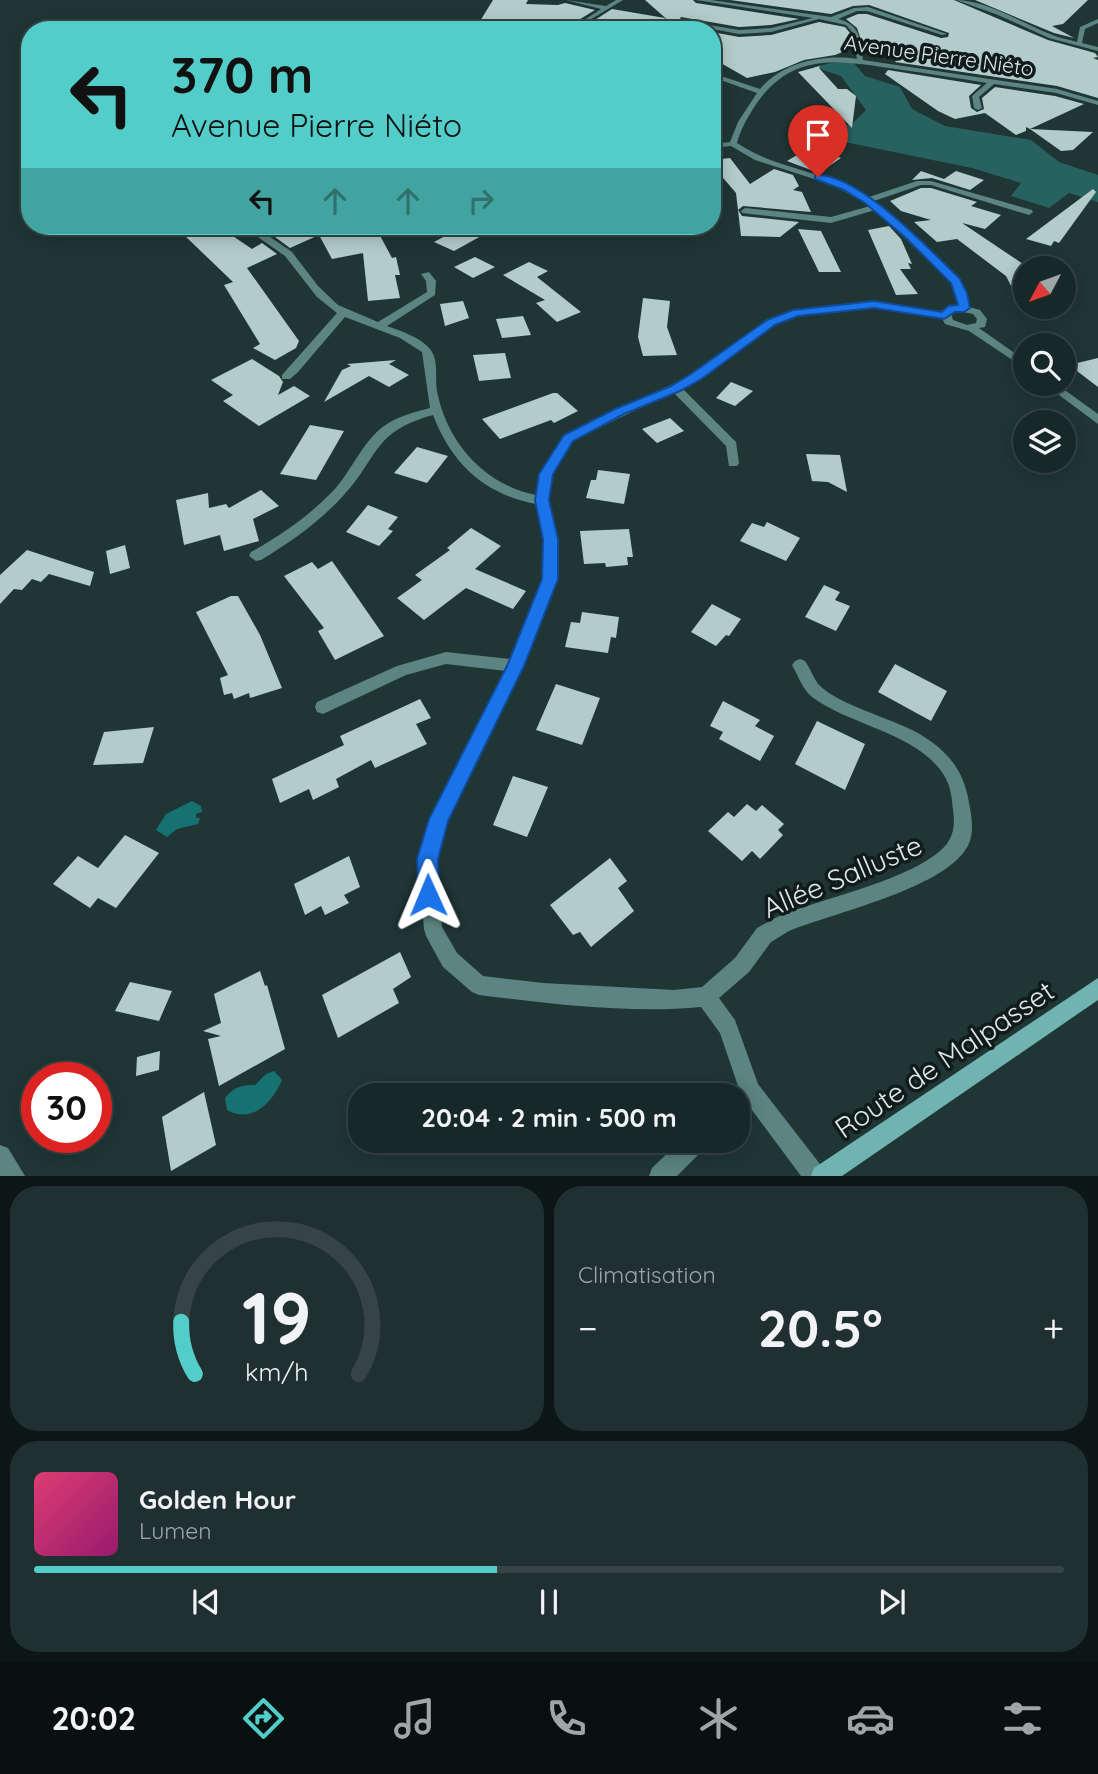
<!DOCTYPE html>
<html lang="fr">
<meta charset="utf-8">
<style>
body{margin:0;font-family:Quicksand,sans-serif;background:#203030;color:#f1f3f6;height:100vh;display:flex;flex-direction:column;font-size:26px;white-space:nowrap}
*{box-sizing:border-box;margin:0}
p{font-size:23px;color:#9ea6a8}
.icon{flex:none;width:38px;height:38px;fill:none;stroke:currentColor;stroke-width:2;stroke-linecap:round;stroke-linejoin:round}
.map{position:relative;height:1176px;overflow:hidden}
.side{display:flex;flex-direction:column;gap:10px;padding:10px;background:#0d1616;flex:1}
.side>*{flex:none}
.banner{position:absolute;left:21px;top:21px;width:700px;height:214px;border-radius:28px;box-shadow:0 4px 18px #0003,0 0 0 2px #364445;background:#53cdc9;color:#111;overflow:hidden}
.needle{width:46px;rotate:229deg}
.tools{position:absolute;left:1013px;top:256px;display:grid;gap:14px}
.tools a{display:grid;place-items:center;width:63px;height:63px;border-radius:50%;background:#172828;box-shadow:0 4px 18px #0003,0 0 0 2px #364445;font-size:35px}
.speed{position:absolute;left:21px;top:1062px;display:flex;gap:14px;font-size:35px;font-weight:700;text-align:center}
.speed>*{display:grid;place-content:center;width:91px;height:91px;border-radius:50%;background:#172828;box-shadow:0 4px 18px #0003,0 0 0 2px #364445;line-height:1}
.speed .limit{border:10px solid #d22;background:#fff;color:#111}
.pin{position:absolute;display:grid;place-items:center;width:60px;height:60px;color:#fff;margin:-72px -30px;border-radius:50% 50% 50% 0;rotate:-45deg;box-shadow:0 0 7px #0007}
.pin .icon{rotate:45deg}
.me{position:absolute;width:77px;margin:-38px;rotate:359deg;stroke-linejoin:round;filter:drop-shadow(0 0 5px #0008)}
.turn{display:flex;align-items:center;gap:24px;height:147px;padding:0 35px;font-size:32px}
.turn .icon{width:91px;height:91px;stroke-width:2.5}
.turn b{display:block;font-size:49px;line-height:60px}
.lanes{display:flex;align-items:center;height:66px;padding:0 35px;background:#0003;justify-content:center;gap:35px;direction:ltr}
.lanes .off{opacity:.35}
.big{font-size:52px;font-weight:800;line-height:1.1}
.side .card{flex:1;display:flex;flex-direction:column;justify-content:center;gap:10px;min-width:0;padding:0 24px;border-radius:28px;background:#203030}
.side .dial{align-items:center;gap:0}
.dial svg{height:182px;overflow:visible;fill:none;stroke:#364445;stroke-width:7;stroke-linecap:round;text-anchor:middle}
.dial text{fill:#f1f3f6;stroke:none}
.song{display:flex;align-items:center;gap:21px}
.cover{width:84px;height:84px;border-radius:10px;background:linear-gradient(135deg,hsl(340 70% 55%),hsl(320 70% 35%))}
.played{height:7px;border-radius:4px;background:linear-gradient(90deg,#53cdc9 45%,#364445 45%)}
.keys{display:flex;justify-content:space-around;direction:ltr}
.heat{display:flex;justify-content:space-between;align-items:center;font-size:38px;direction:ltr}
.side .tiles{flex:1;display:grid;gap:10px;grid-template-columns:1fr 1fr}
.card:last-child{grid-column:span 2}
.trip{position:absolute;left:348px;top:1083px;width:402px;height:70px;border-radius:28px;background:#172828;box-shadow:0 4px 18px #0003,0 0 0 2px #364445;font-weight:800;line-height:70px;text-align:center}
.tabs{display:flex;height:112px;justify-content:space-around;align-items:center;background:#091010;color:#9ea6a8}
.tabs .icon{width:49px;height:49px}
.tabs .current{color:#53cdc9}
.tabs b{font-size:32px;color:#f1f3f6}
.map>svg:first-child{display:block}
</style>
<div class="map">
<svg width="1098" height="1176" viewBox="0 0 1098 1176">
<rect width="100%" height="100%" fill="#1f3635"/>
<path fill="#276260" d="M 853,62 L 865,76 L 900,87 L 912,109 L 945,126 L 1031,140 L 1059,162 L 1098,175 L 1098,202 L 1069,193 L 1049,208 L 1011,196 L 1021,183 L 972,168 L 845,142 L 811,139 L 800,130 L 814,125 L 851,125 L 866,110 L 841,76 L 814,67 L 832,63 Z"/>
<path fill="#167270" d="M 192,801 L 201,806 L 202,812 L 196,814 L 196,818 L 200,818 L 198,824 L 177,829 L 167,837 L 156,830 L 166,814 Z
M 274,1071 L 282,1080 C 272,1103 252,1124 227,1110 L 225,1098 C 234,1087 241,1085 255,1085 L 266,1074 Z"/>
<path fill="#b1ccca" d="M 493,0 L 528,0 L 526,4 L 558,5 L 565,3 L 595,10 L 577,21 L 511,27 L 477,26 Z
M 645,0 L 693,0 L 696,3 L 799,19 L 771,25 L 739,27 L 681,17 L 677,25 L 701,30 L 679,30 Z
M 730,0 L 954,0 L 1048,40 L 1095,53 L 1098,57 L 1093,58 L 1098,60 L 1098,98 L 1057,86 L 895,62 L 898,57 L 864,49 L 857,28 L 846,19 L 858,14 L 867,14 L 941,38 L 948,37 L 949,33 L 869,5 L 853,6 L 831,14 Z
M 975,0 L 1088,0 L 1063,24 L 1052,26 L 1074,38 L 1054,33 Z
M 612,9 L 665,18 L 664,29 L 587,25 Z
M 819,22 L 845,27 L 850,33 L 852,48 L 835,55 L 804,60 L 775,72 L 747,78 L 712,58 L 712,32 L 739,37 L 771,35 Z
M 820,66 L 819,68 L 838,89 L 847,89 L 856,96 L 852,128 L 798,72 Z
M 888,70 L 981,85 L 969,96 L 971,108 L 977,112 L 984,109 L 982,98 L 995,87 L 1055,96 L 1084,104 L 1030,129 L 1026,127 L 1026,131 L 1016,135 L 985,113 L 955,119 L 938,111 L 885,74 Z
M 1030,129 L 1093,132 L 1073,150 L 1061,151 Z
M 807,149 L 816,150 L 841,158 L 819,173 L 787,161 Z
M 730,158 L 750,184 L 774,169 L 793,175 L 799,186 L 793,190 L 802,192 L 811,212 L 743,206 L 738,210 L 742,216 L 799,222 L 780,237 L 741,236 L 736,193 L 712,165 L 712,160 Z
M 921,171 L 944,179 L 956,171 L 984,180 L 970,190 L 932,178 L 912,180 Z
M 921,188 L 931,188 L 977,202 L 971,206 L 1001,215 L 985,229 L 962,223 L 1026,266 L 1026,315 L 1006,276 L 957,239 L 937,242 L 914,222 L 931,220 L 901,211 L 890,201 Z
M 1093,189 L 1096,192 L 1059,243 L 1054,241 L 1051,246 L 1026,239 Z
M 208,226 L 218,226 L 252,249 L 262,243 L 277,254 L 247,268 L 299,341 L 296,348 L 275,360 L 253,348 L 260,344 L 224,285 L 233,282 L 183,234 Z
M 297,226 L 320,234 L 365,226 L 368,231 L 377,230 L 392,258 L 396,257 L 400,275 L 395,275 L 400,298 L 368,301 L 363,253 L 332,259 L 319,235 L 290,248 L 275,237 Z
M 464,226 L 483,235 L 454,251 L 434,242 Z
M 889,226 L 901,239 L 912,264 L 908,263 L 911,269 L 900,269 L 918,294 L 896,295 L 868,230 Z
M 798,229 L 821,231 L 841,272 L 819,272 Z
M 475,257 L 495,267 L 473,278 L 454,267 Z
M 529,262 L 548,271 L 537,277 L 581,312 L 557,322 L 536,303 L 545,300 L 503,275 Z
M 643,298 L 670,301 L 667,327 L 677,355 L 643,356 L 638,337 Z
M 463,301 L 469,318 L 445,326 L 440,304 Z
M 523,316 L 531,335 L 502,338 L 496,319 Z
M 505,353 L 511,378 L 479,381 L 473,355 Z
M 1098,358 L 1098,387 L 1069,365 Z
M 252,359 L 279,376 L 283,382 L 278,395 L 294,386 L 310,396 L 259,426 L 223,401 L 233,395 L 211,380 Z
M 396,360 L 389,364 L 409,375 L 389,387 L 369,376 L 324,402 L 342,370 L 351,366 L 347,364 Z
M 731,382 L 753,391 L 735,406 L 716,398 Z
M 553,393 L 557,393 L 578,411 L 554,423 L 551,420 L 500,439 L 482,419 Z
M 670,418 L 684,431 L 657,443 L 642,429 Z
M 310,425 L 344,431 L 316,480 L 280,474 Z
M 417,447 L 448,456 L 427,483 L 394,473 Z
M 806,454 L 840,455 L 847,492 L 828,482 L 812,481 Z
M 598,470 L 630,474 L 624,504 L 586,498 L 591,480 L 596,480 Z
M 261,490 L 279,506 L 253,519 L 259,541 L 224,551 L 220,535 L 184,545 L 176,500 L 208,493 L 209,508 L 226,504 L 229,508 Z
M 368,505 L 398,517 L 388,529 L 393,531 L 379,546 L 346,532 Z
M 767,522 L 800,538 L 786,561 L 740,541 L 752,523 L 764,527 Z
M 471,528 L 501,546 L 475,569 L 526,591 L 513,609 L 466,588 L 424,620 L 397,598 L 422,580 L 415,575 L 450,550 L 447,548 Z
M 629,529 L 633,557 L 627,557 L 628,565 L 606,567 L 605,563 L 584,564 L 580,531 Z
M 125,545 L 130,568 L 110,574 L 106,551 Z
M 27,550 L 94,572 L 90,586 L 49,574 L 41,582 L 32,579 L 22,590 L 14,589 L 0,604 L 0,575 Z
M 332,561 L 384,636 L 335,660 L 318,631 L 324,628 L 284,576 L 312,562 L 318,569 Z
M 824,585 L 840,592 L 835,600 L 850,606 L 836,631 L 805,617 Z
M 231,596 L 238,596 L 260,635 L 282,688 L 250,698 L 249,693 L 234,699 L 232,693 L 224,695 L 220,678 L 228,675 L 196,612 Z
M 712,604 L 741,619 L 729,636 L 726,635 L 716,646 L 691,632 Z
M 582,612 L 619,617 L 616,638 L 611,637 L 608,653 L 565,647 L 571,622 L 580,623 Z
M 895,664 L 947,691 L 931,721 L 878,692 Z
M 556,684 L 600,698 L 582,745 L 536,730 Z
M 420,699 L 431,718 L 416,724 L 427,744 L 375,768 L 371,760 L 336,779 L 339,787 L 313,800 L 309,789 L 280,803 L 272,779 L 344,745 L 340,736 Z
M 723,701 L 760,720 L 755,726 L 774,736 L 760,761 L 719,739 L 723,732 L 710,726 Z
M 817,721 L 865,744 L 845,790 L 795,764 Z
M 154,727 L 143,763 L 93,765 L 104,732 Z
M 513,776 L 548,787 L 527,837 L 493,825 Z
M 747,804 L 756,811 L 762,805 L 784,824 L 778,830 L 783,835 L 760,859 L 752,851 L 742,861 L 708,831 L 728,812 L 734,817 Z
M 125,835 L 159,853 L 116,908 L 98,898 L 90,908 L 53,884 L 78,856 L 98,868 Z
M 349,856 L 360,887 L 344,895 L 349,903 L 325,915 L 321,906 L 305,915 L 294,884 Z
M 610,858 L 627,881 L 618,888 L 634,911 L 591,947 L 580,932 L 573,935 L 550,905 Z
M 400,952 L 411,977 L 393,989 L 399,1003 L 338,1038 L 322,995 Z
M 260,971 L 265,986 L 267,985 L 285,1049 L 219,1086 L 208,1039 L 221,1036 L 203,1031 L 221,1023 L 214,994 Z
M 130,982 L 172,991 L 159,1021 L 115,1011 Z
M 160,1051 L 159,1070 L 136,1076 L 137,1057 Z
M 204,1092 L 216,1145 L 171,1171 L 162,1117 Z"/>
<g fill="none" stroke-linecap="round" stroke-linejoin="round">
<path fill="#5c8482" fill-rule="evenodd" d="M 566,0 L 606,6 L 616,0 L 623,0 L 585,23 L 583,26 L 588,30 L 579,28 L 507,30 L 578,24 L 601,9 Z
M 696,0 L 711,0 L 831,17 L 854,8 L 868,7 L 947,34 L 942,35 L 867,11 L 857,11 L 838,19 C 860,24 861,40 863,60 L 1057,89 L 1098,101 L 1098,105 L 1056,93 L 994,84 L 979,97 L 982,108 L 978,110 L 974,108 L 972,96 L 987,83 C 957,78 926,73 896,69 C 837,60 789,51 753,109 C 746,120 740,131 737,143 C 777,170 828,171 869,197 L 917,181 L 931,181 L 1032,210 L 1033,212 L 1029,215 L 931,185 L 921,185 L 874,201 L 909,230 L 959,280 L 967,293 L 969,307 L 980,310 L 987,319 L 985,327 L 979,328 L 1026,361 L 1026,369 L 969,331 L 945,324 L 942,318 L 874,308 L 798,316 L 775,324 L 700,379 L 682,388 L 736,442 L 739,463 L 737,466 L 729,466 L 726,446 L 673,392 L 572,441 L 552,474 L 548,500 L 558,539 L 557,579 L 524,666 L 447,821 L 436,859 L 442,927 L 457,953 L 483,976 L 543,983 L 674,990 L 702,987 L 735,958 L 757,928 L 777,917 C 823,898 897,883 935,855 C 952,843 956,830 953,810 C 952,800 951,788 946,779 C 923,734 850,726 812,697 C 802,689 798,675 792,665 L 795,661 L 800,659 L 805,661 C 810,668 813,677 818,684 C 838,705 891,718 918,733 C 947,750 964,770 969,803 C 972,818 975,835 966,849 C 941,889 833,913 789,931 L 771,942 L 749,972 L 719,998 L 735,1020 L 758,1084 L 823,1168 L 826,1176 L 801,1176 L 749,1106 L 738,1111 L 738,1096 L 730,1096 L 738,1086 L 720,1033 L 701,1007 C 631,1014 550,1004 479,995 L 472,992 L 443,967 L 426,936 L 424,929 L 418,859 L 433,813 L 506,671 L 446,664 L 406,675 L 323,714 L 317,712 L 315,707 L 317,702 L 397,666 L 446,652 L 511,659 L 543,579 L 544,539 L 536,504 C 484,494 452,464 433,415 C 372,432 380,456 343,496 C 319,522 291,542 261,560 L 256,561 L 249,556 L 251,552 C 282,535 310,515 334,490 C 352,470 363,441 384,426 C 398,416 415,412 430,408 L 422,352 L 400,338 L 345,317 L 298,372 L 290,379 L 282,379 L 282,375 L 337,313 L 317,297 L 285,256 L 255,235 L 254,233 L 259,226 L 267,226 L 263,232 L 292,252 L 318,286 L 338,305 L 378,322 L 427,292 L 426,281 L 421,274 L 429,272 L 436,281 L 435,295 L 387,326 C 401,331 420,337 430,349 C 439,360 435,377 437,391 C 447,443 485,485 536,495 L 540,474 L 564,435 L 692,375 L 767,320 L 797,310 L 874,302 L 940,311 L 959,305 L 957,293 L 952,283 L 875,210 L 831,223 L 742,213 L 741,211 L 745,208 L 831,217 L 870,206 L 833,185 L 755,160 L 731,146 L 712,148 L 712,144 L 730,142 L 738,122 L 757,93 L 712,77 L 712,73 L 760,89 C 783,62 823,54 857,59 L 852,32 L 846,25 L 819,19 L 771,32 L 739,34 L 679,23 L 681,20 L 739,30 L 771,28 L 813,18 ZM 958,311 L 973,314 L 977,319 L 976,323 L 967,325 L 953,320 L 951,313 Z
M 956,0 C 986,0 1022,23 1050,34 C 1058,38 1068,39 1077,42 L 1080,27 L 1098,19 L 1098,23 L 1085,29 L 1082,43 L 1098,47 L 1098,51 L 1049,38 L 998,15 Z
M 1043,383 L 1055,383 L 1098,414 L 1098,424 Z
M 680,1141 L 707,1141 L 704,1149 L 677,1176 L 649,1176 L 652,1168 Z
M 0,1145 L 8,1148 L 25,1176 L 0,1176 Z"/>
<path fill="#70b3b0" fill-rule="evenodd" d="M 1098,978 L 1098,1000 L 842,1176 L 811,1176 L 814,1168 Z"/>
</g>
<path fill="#1a73e8" stroke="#114b97" stroke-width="2" d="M 815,175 C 858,172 930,250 960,279 L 967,293 L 970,308 L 964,312 L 955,312 L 944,319 L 874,308 L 798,316 L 775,325 L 700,380 L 680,391 L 624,414 L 573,441 L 553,474 L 549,500 L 558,539 L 558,579 L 524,666 L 448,821 L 438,859 L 439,895 L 436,902 L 428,905 L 421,902 L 418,895 L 417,859 L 429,819 L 507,666 L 542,579 L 543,539 L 535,500 L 539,474 L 564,435 L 615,409 L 671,386 L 691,374 L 767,320 L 793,310 L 874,301 L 942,312 L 948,306 L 958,305 L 951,283 L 906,238 L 865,203 L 844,190 L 815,179 Z"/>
<g text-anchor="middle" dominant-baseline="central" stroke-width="7" stroke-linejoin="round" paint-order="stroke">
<g font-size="21" fill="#dceae9" stroke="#111b1b">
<text transform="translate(939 55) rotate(8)">Avenue Pierre Niéto</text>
</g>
<g font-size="28" fill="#dceae9" stroke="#111b1b">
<text transform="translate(842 876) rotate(-23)">Allée Salluste</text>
<text transform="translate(944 1059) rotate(-34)">Route de Malpasset</text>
</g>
</g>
</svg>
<div class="tools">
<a><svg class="needle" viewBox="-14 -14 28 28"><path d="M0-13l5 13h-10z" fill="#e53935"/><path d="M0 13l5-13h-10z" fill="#9ea6a8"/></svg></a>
<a><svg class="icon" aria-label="search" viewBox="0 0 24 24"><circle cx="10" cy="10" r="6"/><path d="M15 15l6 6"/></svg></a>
<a><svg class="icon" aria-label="layers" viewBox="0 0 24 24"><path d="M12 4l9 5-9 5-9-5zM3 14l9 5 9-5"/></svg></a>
</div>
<div class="speed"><div class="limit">30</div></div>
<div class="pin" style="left:818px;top:177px;background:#d93025"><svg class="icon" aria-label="arrive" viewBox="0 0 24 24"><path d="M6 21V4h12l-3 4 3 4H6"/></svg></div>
<svg class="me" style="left:428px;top:895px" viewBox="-20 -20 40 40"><path d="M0-17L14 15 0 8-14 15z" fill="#1a73e8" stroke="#fff" stroke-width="4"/></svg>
<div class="trip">20:04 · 2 min · 500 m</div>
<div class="banner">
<div class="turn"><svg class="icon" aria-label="left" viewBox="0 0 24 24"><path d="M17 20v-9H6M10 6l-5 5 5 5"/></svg><div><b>370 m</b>Avenue Pierre Niéto</div></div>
<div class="lanes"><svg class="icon" aria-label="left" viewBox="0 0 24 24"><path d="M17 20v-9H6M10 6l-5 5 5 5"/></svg><svg class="icon off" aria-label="ahead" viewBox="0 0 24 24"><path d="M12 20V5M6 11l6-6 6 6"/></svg><svg class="icon off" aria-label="ahead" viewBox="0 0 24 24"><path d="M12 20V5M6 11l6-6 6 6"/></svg><svg class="icon off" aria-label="right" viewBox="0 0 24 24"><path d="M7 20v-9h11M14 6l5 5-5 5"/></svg></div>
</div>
</div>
<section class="side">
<div class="tiles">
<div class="card dial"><svg viewBox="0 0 100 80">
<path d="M14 69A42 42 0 1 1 86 69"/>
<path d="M14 69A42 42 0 0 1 8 46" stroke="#53cdc9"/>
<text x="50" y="56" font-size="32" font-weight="700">19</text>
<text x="50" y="72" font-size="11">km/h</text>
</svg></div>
<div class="card"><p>Climatisation</p>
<div class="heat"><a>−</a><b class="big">20.5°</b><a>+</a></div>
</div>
<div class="card">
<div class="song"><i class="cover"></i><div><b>Golden Hour</b><p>Lumen</p></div></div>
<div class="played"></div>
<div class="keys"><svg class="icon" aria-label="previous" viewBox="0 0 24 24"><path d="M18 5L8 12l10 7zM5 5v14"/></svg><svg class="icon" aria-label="pause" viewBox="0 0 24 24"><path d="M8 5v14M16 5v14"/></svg><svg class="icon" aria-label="next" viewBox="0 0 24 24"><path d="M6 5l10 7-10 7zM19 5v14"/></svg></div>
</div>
</div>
</section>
<nav class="tabs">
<b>20:02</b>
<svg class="icon current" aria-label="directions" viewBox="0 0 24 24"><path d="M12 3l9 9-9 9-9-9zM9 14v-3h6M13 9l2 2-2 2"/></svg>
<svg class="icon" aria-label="music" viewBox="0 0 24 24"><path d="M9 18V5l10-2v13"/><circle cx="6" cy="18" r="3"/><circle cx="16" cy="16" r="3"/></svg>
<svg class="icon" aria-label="phone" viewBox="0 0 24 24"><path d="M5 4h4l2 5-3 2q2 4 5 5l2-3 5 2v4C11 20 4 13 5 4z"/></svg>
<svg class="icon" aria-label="climate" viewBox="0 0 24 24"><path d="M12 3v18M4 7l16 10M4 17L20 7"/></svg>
<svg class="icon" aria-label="car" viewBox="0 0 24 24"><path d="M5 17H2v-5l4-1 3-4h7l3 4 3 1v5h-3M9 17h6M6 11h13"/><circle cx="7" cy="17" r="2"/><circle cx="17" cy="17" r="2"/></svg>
<svg class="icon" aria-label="filters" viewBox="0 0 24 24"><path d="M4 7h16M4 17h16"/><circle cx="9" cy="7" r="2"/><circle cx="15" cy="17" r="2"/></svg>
</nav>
